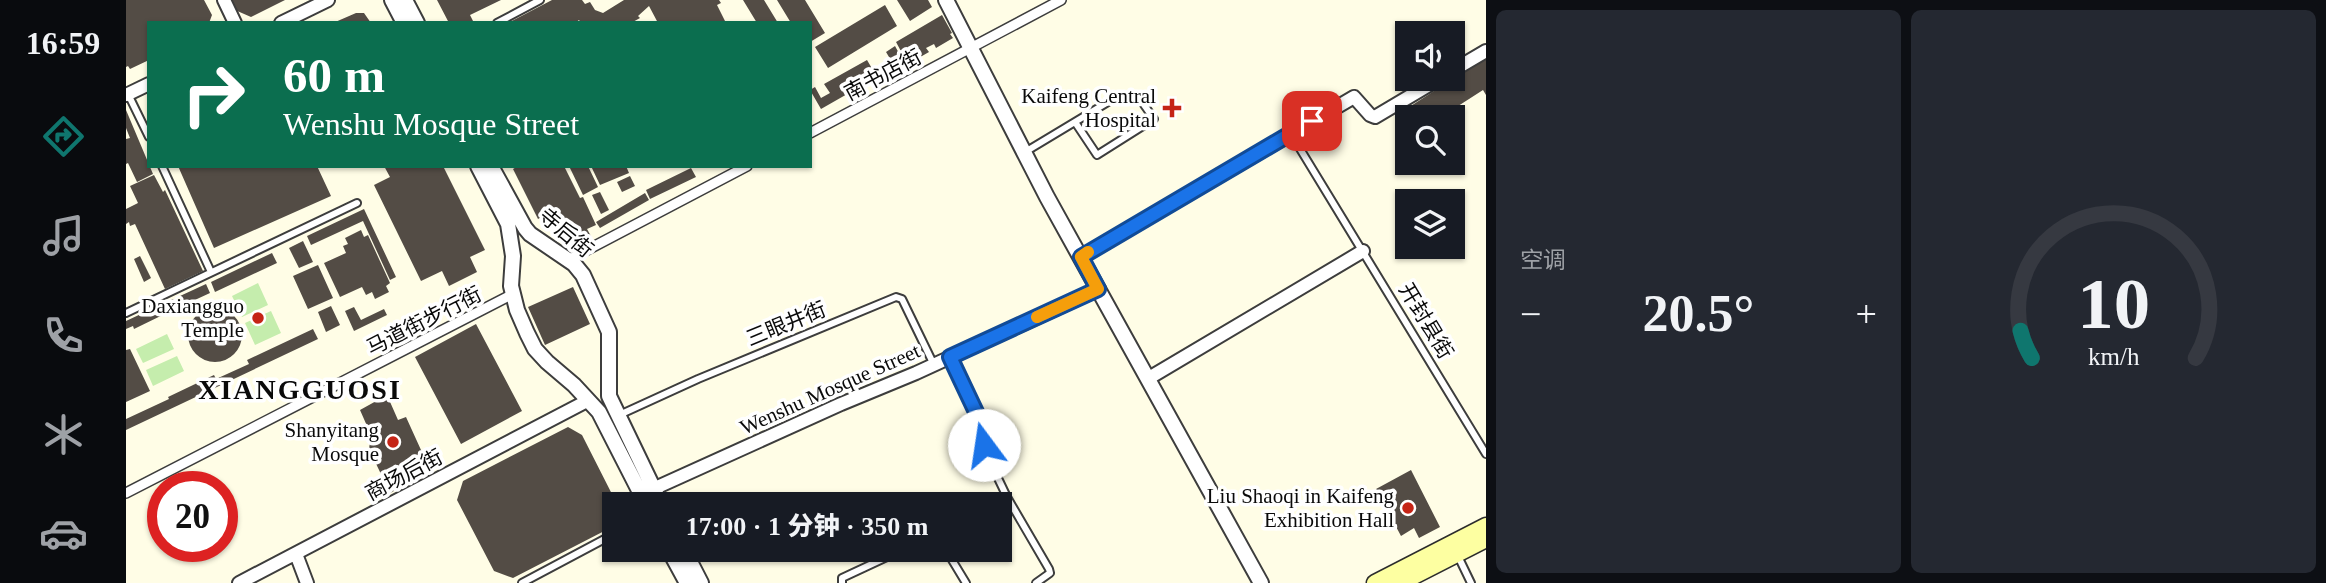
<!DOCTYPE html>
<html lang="zh">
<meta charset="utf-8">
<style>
body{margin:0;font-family:"Times New Roman","Noto Sans SC",serif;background:#242831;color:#f1f3f6;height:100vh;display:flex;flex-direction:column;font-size:26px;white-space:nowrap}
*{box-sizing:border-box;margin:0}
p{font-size:23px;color:#9ea1a6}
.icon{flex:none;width:38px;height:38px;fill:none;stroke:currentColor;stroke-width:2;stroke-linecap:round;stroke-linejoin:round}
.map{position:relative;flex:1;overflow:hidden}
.drawer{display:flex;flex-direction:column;gap:10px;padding:10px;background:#0d0f14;width:840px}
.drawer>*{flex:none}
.top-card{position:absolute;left:21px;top:21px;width:665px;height:147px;border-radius:0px;box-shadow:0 2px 5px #0004;background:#0b6e4f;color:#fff;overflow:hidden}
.buttons{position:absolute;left:1269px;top:21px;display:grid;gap:14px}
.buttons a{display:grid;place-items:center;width:70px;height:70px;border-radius:0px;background:#171b24;box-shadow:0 2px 5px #0004;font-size:35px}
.speed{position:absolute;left:21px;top:471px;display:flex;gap:14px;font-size:35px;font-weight:700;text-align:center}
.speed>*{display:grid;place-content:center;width:91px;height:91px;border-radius:50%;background:#171b24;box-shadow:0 2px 5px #0004;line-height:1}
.speed .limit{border:10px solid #d22;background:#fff;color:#111}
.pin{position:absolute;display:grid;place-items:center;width:60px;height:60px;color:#fff;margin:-30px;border-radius:14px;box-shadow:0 4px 10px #0006}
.me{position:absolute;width:77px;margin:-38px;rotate:346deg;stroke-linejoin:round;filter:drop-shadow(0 0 5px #0008)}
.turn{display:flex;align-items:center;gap:24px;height:147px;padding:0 21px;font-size:32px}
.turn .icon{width:91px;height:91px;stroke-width:2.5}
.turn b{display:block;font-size:49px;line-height:60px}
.big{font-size:52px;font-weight:800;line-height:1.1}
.drawer .widget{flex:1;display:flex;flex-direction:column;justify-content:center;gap:10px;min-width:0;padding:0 24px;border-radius:10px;background:#242831}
.drawer .dial{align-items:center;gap:0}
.dial svg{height:182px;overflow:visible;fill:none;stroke:#363941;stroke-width:7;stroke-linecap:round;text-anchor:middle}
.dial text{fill:#f1f3f6;stroke:none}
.heat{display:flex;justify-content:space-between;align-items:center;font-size:38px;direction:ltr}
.drawer .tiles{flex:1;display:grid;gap:10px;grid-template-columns:repeat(2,1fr)}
.trip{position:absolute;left:476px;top:492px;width:410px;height:70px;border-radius:0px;background:#171b24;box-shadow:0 2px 5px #0004;font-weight:800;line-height:70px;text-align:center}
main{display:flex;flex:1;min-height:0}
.menu{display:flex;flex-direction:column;width:126px;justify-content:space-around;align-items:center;background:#090b0e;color:#9ea1a6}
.menu .icon{width:49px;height:49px}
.menu .active{color:#0f766e}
.menu b{font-size:32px;color:#f1f3f6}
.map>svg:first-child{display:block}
</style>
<main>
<nav class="menu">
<b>16:59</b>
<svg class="icon active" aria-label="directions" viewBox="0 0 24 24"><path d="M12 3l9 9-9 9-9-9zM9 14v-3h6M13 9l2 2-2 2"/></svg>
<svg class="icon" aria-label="music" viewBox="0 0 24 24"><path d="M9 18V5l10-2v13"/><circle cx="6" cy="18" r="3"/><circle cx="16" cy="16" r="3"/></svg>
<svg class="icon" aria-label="phone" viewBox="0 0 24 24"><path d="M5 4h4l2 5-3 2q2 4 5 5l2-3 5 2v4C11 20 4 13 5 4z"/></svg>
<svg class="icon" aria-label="climate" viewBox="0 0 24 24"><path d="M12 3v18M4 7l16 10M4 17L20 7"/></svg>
<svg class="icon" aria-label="car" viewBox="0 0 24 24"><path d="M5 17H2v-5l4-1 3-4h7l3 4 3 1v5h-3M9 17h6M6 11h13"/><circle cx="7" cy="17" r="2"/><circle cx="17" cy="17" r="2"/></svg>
</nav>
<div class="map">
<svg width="1360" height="583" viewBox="0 0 1360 583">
<rect width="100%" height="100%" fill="#fffde6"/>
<path fill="#c5edad" d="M 132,283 L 142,305 L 116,317 L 106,296 Z
M 145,311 L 155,333 L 129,345 L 119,323 Z
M 41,334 L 48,349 L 17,363 L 10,349 Z
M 51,356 L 58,371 L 27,386 L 20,370 Z"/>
<path fill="#534c45" d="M 0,0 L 78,0 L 86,15 L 83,23 L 23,23 L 23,60 L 4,69 L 2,66 L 0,67 Z
M 104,0 L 159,0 L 125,17 L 109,10 Z
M 311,0 L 375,0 L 344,15 L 348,23 L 323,23 Z
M 426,0 L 456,0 L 459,4 L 464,2 L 469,10 L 477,13 L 498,0 L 593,0 L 595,3 L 591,5 L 600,23 L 532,23 L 523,6 L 512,16 L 514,18 L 505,23 L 455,23 L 453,20 L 449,23 L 382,23 Z
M 617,0 L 638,0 L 652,23 L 631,23 Z
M 651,0 L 679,0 L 699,33 L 684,42 L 684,23 L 665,23 Z
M 771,0 L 802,0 L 806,7 L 784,21 Z
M 759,5 L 771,26 L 702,68 L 689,47 Z
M 230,13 L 238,13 L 245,23 L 207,23 Z
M 816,15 L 826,33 L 824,34 L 827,38 L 810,48 L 808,44 L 800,48 L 803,52 L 756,79 L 751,71 L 766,62 L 760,52 L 769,46 L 775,57 L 777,55 L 770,42 Z
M 1360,58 L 1360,95 L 1357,90 L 1315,117 L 1281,117 L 1281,134 L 1269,116 Z
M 741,60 L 751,77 L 695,109 L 684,90 L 689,87 L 695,98 L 704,93 L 698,84 Z
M 0,110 L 27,174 L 11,182 L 2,163 L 0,164 L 0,139 L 4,138 L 0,128 Z
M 52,166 L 191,166 L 205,196 L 88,248 Z
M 258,166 L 317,166 L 359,250 L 344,257 L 351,272 L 323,286 L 316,271 L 295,281 L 248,185 L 264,177 Z
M 392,166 L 438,166 L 454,198 L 457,197 L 470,225 L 461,229 L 466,238 L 454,244 L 442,239 L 428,211 L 412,219 L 387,169 Z
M 443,166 L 462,166 L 472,187 L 457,195 Z
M 465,166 L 500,166 L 503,173 L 474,185 Z
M 565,168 L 570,177 L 524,199 L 520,190 Z
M 28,175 L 37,192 L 39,190 L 77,271 L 39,289 L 9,224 L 4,226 L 3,222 L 0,224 L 0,209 L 12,203 L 4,186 Z
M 504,176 L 509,186 L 496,192 L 491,182 Z
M 474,192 L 483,210 L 475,214 L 466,195 Z
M 519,193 L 523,200 L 474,228 L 470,222 Z
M 238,209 L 270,277 L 264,280 L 237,221 L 185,245 L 181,236 Z
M 235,230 L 238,237 L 242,235 L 264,283 L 260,286 L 263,292 L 249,299 L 246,292 L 240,295 L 236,287 L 214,297 L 198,263 L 220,253 L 217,246 L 222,244 L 219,238 Z
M 177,241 L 187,262 L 173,268 L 163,248 Z
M 146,253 L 151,263 L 89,292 L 85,282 Z
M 14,256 L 25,278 L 18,282 L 8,259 Z
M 192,265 L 207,298 L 182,309 L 167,276 Z
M 80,284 L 84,293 L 58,305 L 54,296 Z
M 447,287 L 464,324 L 419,345 L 402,307 Z
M 47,299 L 51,308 L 8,329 L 7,326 L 0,329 L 0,321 Z
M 205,306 L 214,325 L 200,332 L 192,312 Z
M 228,307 L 235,320 L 258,309 L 261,315 L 228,331 L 219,311 Z
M62 335a27 27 0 1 1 54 0a27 27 0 1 1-54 0Z
M 350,324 L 396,411 L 335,444 L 289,357 Z
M 187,329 L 192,339 L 0,430 L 0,419 L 43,399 L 42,397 L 88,375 L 90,379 L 123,364 L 121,360 Z
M 4,349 L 24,391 L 0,402 L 0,350 Z
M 261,395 L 272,420 L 280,417 L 305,472 L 264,493 L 243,449 L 245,435 L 234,410 Z
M 442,427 L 456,435 L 491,504 L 488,504 L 488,526 L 387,578 L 368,571 L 331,500 L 337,481 Z
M 1285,470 L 1314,527 L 1293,538 L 1288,528 L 1275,536 L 1250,489 Z"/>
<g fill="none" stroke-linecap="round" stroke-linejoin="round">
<defs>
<path id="service" d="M 371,23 L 414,0
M 2,94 L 23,137
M 1165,134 L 1360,454
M 899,152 L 992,96 L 1014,99 L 1028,119 L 971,155 L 949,122
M 36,166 L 85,272
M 0,313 L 231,203
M 824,357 L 858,429 L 858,449 L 881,497 L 923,569 L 924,573 L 910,583
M 491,416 L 572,379 L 770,297 L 776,299 L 808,365
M 820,550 L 840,583
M 1331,554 L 1345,583
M 396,583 L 488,534
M 716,583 L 716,578 L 776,550"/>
<path id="pedestrian" d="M 684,133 L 935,0
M 442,260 L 621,166
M 0,493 L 387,294"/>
<path id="minor" d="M 98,0 L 109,23
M 155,23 L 202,0
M 1326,71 L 1360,51
M 0,95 L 23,84
M 955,257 L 1228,97 L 1244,115 L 1249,117 L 1313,79
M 1023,378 L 1237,251
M 527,489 L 715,404 L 790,373 L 973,289
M 170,554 L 181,583
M 113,583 L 461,401"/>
<path id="tertiary" d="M 266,0 L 278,23
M 279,0 L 291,23
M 820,0 L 921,197 L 1135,583
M 352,166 L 382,224 L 387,256 L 385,286 L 391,310 L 401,333 L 409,349 L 421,362 L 448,385 L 473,412 L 520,504
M 365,166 L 399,228 L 404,234 L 448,264 L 457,275 L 483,332 L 483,396 L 535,504
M 543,550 L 561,583
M 558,550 L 575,583"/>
<path id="secondary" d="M 1249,583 L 1360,526
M 1274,583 L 1360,539"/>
</defs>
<use href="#service" stroke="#3d3d3d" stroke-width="10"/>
<use href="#pedestrian" stroke="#3d3d3d" stroke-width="12"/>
<use href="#minor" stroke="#3d3d3d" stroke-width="16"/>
<use href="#tertiary" stroke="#3d3d3d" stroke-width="18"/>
<use href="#secondary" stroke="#2c2c2c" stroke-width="19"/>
<use href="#service" stroke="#fff" stroke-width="6"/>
<use href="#pedestrian" stroke="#fff" stroke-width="9"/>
<use href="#minor" stroke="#fff" stroke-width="12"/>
<use href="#tertiary" stroke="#fff" stroke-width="14"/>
<use href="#secondary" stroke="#fdffa1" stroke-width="16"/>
</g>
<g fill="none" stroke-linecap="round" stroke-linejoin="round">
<defs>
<path id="route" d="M 858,445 L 858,429 L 824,357 L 972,289 L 955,257 L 1186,121"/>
</defs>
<use href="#route" stroke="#114b97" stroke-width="18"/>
<use href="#route" stroke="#1a73e8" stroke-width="12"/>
<path stroke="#f59e0b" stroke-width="12" d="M 911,317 L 972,289 L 955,257 L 962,252"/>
</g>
<g fill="#c52416" stroke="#fff" stroke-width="2.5">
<path d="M1042.5 97.5h7v7h7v7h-7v7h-7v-7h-7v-7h7z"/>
<circle cx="132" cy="318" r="7"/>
<circle cx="267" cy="442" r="7"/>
<circle cx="1282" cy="508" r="7"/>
</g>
<g text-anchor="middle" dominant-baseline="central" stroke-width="7" stroke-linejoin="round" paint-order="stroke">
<g font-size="21" fill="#0a0a0a" stroke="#fff">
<text transform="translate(757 75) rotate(-28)">南书店街</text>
<text transform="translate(440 233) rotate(40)">寺后街</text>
<text transform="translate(298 321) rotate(-27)">马道街步行街</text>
<text transform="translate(1300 321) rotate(59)">开封县街</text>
<text transform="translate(660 324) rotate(-22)">三眼井街</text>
<text transform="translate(704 389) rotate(-24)">Wenshu Mosque Street</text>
<text transform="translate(278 475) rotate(-28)">商场后街</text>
</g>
<g font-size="21" fill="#0a0a0a" stroke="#fff" text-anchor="end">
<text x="1030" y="96">Kaifeng Central<tspan x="1030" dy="24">Hospital</tspan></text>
<text x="118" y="306">Daxiangguo<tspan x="118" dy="24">Temple</tspan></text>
<text x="253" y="430">Shanyitang<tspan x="253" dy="24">Mosque</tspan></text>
<text x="1268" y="496">Liu Shaoqi in Kaifeng<tspan x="1268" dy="24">Exhibition Hall</tspan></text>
</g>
<g font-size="28" font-weight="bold" letter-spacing="2" fill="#0a0a0a" stroke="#fff">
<text x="174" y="389">XIANGGUOSI</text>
</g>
</g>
</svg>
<div class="buttons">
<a><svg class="icon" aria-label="sound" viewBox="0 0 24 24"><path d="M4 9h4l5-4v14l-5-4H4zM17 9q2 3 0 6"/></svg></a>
<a><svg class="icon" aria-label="search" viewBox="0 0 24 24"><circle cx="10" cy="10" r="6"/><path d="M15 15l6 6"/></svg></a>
<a><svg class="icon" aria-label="layers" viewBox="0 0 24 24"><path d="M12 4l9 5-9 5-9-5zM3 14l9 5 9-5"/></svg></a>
</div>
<div class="speed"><div class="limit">20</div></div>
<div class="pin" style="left:1186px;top:121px;background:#d93025"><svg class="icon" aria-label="arrive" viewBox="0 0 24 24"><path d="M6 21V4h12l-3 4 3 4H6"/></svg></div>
<svg class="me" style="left:858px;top:445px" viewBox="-20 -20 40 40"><circle r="19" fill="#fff"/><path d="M0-13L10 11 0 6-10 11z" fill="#1a73e8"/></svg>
<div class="trip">17:00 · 1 分钟 · 350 m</div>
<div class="top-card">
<div class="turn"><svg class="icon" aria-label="right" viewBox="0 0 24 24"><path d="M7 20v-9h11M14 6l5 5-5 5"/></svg><div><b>60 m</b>Wenshu Mosque Street</div></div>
</div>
</div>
<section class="drawer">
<div class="tiles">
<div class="widget"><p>空调</p>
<div class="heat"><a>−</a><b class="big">20.5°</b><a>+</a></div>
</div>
<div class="widget dial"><svg viewBox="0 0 100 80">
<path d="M14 69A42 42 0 1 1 86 69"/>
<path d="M14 69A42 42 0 0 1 9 57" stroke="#0f766e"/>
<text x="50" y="56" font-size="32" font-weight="700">10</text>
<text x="50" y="72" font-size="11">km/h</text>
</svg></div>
</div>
</section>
</main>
